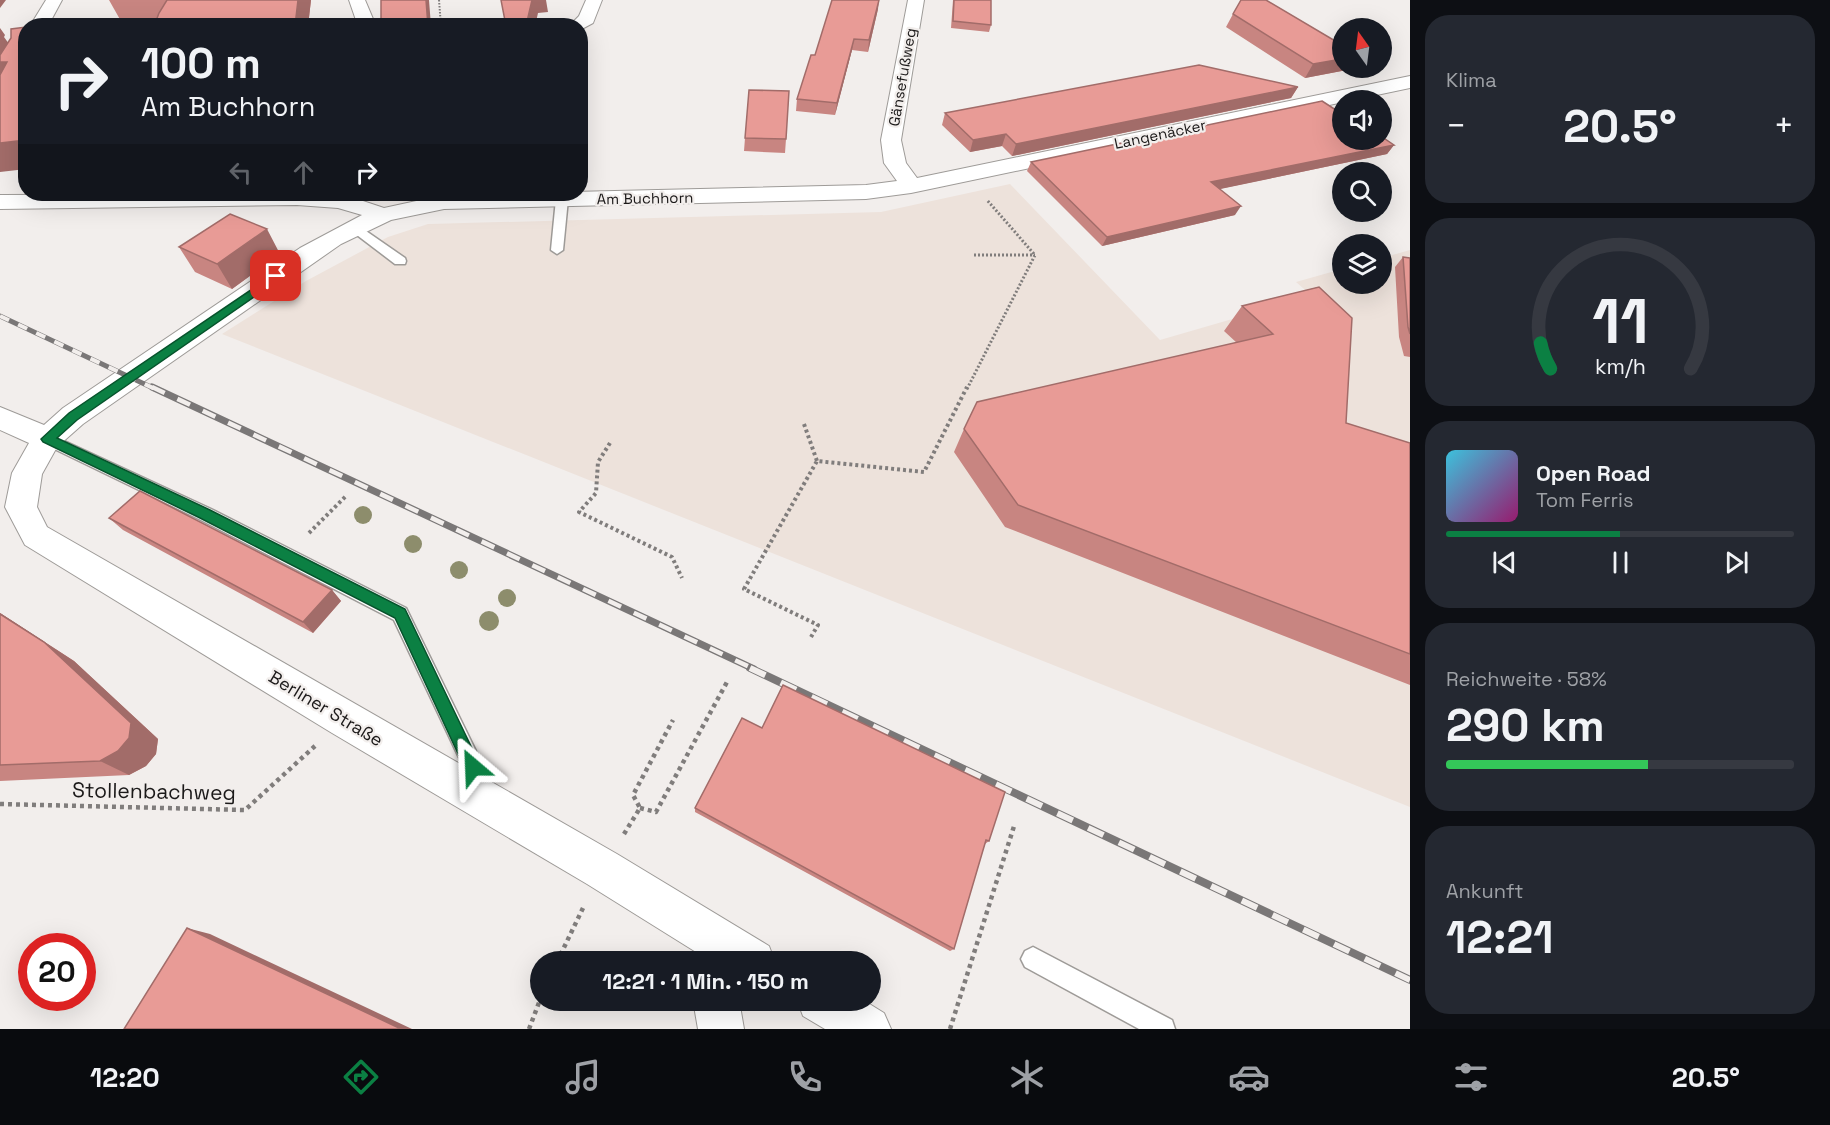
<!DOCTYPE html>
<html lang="de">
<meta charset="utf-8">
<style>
body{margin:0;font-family:"Space Grotesk",sans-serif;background:#242831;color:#f1f3f6;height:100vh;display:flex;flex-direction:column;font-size:22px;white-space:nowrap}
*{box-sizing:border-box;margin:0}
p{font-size:20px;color:#9ea1a6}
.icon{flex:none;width:33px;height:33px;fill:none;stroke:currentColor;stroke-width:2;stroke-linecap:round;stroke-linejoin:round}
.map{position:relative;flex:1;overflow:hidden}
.side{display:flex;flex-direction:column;gap:15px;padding:15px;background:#0d0f14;width:420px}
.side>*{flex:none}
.banner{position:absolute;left:18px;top:18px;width:570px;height:183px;border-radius:24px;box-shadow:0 6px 24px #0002;background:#171b24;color:#f1f3f6;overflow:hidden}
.needle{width:39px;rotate:346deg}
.controls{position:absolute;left:1332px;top:18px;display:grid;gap:12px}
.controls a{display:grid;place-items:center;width:60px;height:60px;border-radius:50%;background:#171b24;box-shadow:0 6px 24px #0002;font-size:30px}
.speed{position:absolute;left:18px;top:933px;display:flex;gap:12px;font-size:30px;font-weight:700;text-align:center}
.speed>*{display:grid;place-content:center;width:78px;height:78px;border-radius:50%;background:#171b24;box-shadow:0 6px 24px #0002;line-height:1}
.speed .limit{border:9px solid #d22;background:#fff;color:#111}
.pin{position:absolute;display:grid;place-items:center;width:51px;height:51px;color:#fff;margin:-26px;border-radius:12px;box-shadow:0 3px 9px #0006}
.me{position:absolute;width:66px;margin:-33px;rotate:334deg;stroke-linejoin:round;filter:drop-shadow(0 0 4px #0008)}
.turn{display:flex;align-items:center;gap:21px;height:126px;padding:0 24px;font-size:27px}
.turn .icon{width:78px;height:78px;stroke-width:2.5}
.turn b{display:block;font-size:42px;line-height:51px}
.lanes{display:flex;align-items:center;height:57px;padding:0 24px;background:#0003;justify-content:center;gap:30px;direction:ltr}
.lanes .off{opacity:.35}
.big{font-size:45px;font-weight:800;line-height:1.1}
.side .card{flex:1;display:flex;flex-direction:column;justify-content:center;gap:9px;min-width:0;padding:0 21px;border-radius:24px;background:#242831}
.side .dial{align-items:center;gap:0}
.dial svg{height:156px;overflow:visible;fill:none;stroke:#363941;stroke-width:7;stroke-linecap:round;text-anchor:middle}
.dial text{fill:#f1f3f6;stroke:none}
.song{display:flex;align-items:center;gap:18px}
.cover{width:72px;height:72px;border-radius:9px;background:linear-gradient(135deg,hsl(190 70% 55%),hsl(320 70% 35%))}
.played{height:6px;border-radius:3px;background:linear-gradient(90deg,#0b8043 50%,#363941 50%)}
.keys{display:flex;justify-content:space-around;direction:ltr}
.heat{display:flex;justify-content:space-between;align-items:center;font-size:33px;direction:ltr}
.charge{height:9px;border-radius:4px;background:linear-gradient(90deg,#34c759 58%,#363941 0)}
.trip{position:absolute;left:530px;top:951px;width:351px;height:60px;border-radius:30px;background:#171b24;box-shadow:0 6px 24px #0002;font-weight:800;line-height:60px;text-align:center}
.tab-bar{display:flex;height:96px;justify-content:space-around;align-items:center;background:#090b0e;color:#9ea1a6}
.tab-bar .icon{width:42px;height:42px}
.tab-bar .selected{color:#0b8043}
.tab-bar b{font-size:27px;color:#f1f3f6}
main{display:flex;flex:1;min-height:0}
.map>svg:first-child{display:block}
</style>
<main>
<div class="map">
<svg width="1410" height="1029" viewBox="0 0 1410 1029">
<rect width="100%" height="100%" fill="#f2eeec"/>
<path fill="#ede2db" d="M 1010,184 L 1160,340 L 1312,296 L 1296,282 L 1342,269 L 1342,284 L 1382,284 L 1382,258 L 1410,250 L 1410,807 L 222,334 L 306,281 L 388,237 L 428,224 L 881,212 Z"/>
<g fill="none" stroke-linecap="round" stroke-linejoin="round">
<defs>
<path id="service" d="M 562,195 L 568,199 L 563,250 L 557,254 L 551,250 L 556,199 Z
M 353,222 L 405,258 L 406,261 L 405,264 L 395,264 L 349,229 L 349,223 Z
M 47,433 L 211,509 L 406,608 L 493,786 L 496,793 L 493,800 L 486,803 L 479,800 L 394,620 L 199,519 L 42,443 L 39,439 L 42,435 Z
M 1033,947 L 1172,1020 L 1175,1029 L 1139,1029 L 1025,967 L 1021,959 L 1025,951 Z"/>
<path id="minor" d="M 46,0 L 62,0 L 48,26 L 30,26 Z
M 349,0 L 365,0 L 376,26 L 358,26 Z
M 586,0 L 602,0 L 593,23 L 580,30 L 580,26 L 569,26 L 579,16 Z
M 908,0 L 924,0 L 901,140 L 906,163 L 917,178 L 1410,76 L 1410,88 L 911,193 L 866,199 L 444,209 L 391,220 L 341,244 L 83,424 L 57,447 L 42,474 L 37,507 L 47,527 L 617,854 L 769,946 L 775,962 L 712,962 L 587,884 L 332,733 L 25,545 L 5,507 L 12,473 L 29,443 L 0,430 L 0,407 L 44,425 L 63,408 L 300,248 L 362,215 L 338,208 L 297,205 L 0,209 L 0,195 L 330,194 L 348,196 L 384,208 L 444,195 L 866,185 L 897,181 L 884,163 L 881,140 Z
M 693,1000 L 739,1000 L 744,1029 L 698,1029 Z
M 797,1000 L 863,1000 L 884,1013 L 891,1029 L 825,1029 L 803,1016 Z"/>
</defs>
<use href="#service" stroke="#9e9b98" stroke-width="3"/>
<use href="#minor" stroke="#9e9b98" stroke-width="2"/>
<path stroke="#807d7c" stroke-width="2" stroke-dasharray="1.5 1.5" stroke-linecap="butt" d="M 439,0 L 441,26"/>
<path stroke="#807d7c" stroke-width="3" stroke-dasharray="2 2" stroke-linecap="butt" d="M 974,255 L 1035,255
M 967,389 L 1035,255 L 987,200"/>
<path stroke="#807d7c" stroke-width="4" stroke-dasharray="3 3" stroke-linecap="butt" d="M 804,424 L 817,461
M 610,443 L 598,462 L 596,493 L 579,512 L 672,557 L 682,578
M 309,533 L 346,496
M 811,637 L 818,625 L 744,589 L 817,461 L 924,472 L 967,387"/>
<path stroke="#807d7c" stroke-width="4.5" stroke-dasharray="4 4" stroke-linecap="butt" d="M 0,804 L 245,810 L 315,746
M 640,808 L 656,812 L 727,682
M 624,834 L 640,808 L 633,795 L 673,720
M 557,962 L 583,908
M 529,1029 L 540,1000
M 950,1029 L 1015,823"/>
<use href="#service" fill="#fff" fill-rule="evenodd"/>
<use href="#minor" fill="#fff" fill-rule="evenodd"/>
<defs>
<path id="rail-far2" d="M 0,316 L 155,389"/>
<path id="rail-far1" d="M 152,387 L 754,669"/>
<path id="rail" d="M 750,668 L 1410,980"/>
</defs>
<use href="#rail-far2" stroke="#7a7777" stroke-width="5"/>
<use href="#rail-far1" stroke="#7a7777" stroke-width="7"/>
<use href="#rail" stroke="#7a7777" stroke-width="8"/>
<use href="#rail-far2" stroke="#f2eeec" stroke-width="4" stroke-dasharray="10" stroke-linecap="butt"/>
<use href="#rail-far1" stroke="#f2eeec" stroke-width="4.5" stroke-dasharray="14" stroke-linecap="butt"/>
<use href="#rail" stroke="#f2eeec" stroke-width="6" stroke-dasharray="17" stroke-linecap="butt"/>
</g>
<g fill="#8d8d6c">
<circle cx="363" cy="515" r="9"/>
<circle cx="413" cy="544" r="9"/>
<circle cx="459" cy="570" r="9"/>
<circle cx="507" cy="598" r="9"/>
<circle cx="489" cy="621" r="10"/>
</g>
<path fill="#c88581" d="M 109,0 L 311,0 L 308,26 L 156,21 L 122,23 Z
M 953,0 L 991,0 L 991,25 L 989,32 L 951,28 Z
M 878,9 L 868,52 L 852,50 L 835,115 L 796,111 L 797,99 Z
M 1233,14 L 1352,69 L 1305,78 L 1226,27 Z
M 1298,87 L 1291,98 L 1012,156 L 1002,146 L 970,152 L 942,125 L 945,113 Z
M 745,138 L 786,139 L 785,153 L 744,151 Z
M 1394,145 L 1387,154 L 1219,189 L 1235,215 L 1102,246 L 1027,171 L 1031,162 Z
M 179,247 L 280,254 L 232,289 L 195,272 Z
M 1403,257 L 1410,258 L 1410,357 L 1404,356 L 1399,337 L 1395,267 Z
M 1319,287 L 1346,423 L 1410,443 L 1410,685 L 1005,527 L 954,452 L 964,429 L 1237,343 L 1224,331 L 1242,306 Z
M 109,518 L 332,590 L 341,601 L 313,633 L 123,530 Z
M 0,613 L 74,661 L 158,739 L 156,754 L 146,766 L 129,775 L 0,781 Z
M 742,718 L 989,841 L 985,844 L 954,949 L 950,951 L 695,812 L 695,808 Z"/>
<path fill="#a26c69" d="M 0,0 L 6,0 L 0,8 Z
M 298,0 L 311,0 L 308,26 L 295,26 Z
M 426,0 L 429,0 L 431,26 L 428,26 Z
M 532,0 L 546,0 L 548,12 L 538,13 L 535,26 L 526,26 Z
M 879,0 L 878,9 L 868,52 L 869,40 Z
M 0,28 L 5,35 L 4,37 L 17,55 L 0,86 Z
M 854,39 L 852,50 L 835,115 L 837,103 Z
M 1342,59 L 1342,68 L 1353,68 L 1352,69 L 1305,78 L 1313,64 Z
M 1298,87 L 1291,98 L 1012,156 L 1016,144 Z
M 1006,134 L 1002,146 L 970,152 L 973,140 Z
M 26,140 L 26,169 L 0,172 L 0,143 Z
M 1394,145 L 1387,154 L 1206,192 L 1211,182 Z
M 1241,206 L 1235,215 L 1102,246 L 1107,237 Z
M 267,229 L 280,254 L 232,289 L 217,264 Z
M 332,590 L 341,601 L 313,633 L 303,622 Z
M 0,613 L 74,661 L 158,739 L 156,754 L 146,766 L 129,775 L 100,761 Z
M 187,928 L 210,934 L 412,1029 L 401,1029 Z"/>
<path fill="#e89b96" stroke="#a26c69" stroke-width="1.5" d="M 167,0 L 298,0 L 295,26 L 154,26 L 159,13 Z
M 381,0 L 426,0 L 428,26 L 381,26 Z
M 501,0 L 532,0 L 526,26 L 506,26 Z
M 832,0 L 879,0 L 869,40 L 854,39 L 837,103 L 797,99 L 811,55 L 815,55 Z
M 954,0 L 991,0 L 991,25 L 953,21 Z
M 1241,0 L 1266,0 L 1342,45 L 1342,59 L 1313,64 L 1233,14 Z
M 72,22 L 70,26 L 43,26 Z
M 26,27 L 26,140 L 0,143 L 0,75 L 7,62 L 0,62 L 0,55 L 11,38 L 11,29 Z
M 1199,65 L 1298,87 L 1016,144 L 1006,134 L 973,140 L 945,113 Z
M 749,90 L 789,91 L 786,139 L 745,138 Z
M 1322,101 L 1342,114 L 1342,140 L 1382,140 L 1382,137 L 1394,145 L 1211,182 L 1241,206 L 1107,237 L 1031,162 Z
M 230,214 L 267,229 L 217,264 L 179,247 Z
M 1403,257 L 1410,258 L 1410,334 L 1408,327 Z
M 1319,287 L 1352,318 L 1346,423 L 1410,443 L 1410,654 L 1018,505 L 964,429 L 977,402 L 1273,334 L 1242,306 Z
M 140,491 L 332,590 L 303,622 L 109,518 Z
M 0,614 L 44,642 L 131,723 L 129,738 L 118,751 L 100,761 L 0,765 Z
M 783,685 L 1005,792 L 989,841 L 986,840 L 954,949 L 695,808 L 742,718 L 762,728 Z
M 187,928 L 401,1029 L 124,1029 Z"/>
<path fill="#0b8043" stroke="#07532c" stroke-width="1.5" d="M 276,273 L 281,276 L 280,279 L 77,420 L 57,438 L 210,510 L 405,609 L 481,767 L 479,773 L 473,776 L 467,773 L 395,618 L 200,518 L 43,442 L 41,439 L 69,413 Z"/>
<g text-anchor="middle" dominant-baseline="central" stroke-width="4.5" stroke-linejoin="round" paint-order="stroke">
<g font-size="15" fill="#1b1919" stroke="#f2eeec">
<text transform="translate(902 77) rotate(-80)">Gänsefußweg</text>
<text transform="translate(1160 134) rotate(-12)">Langenäcker</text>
<text transform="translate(645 198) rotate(-1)">Am Buchhorn</text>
</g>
<g font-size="18" fill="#1b1919" stroke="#f2eeec">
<text transform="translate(326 708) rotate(31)">Berliner Straße</text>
</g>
<g font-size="21" fill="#1b1919" stroke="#f2eeec">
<text transform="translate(154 791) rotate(1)">Stollenbachweg</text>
</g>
</g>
</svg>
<div class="controls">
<a><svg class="needle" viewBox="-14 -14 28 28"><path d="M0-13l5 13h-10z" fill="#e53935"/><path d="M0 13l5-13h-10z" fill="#9ea1a6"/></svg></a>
<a><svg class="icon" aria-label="sound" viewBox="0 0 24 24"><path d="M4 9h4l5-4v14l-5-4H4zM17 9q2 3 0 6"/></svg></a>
<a><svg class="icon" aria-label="search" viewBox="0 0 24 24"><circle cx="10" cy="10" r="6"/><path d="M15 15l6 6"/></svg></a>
<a><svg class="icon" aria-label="layers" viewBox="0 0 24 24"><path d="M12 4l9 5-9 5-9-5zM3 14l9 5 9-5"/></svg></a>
</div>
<div class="speed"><div class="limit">20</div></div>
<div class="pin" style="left:276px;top:276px;background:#d93025"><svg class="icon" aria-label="arrive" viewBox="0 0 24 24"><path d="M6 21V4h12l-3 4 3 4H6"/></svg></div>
<svg class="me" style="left:473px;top:767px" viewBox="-20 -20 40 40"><path d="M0-17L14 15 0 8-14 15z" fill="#0b8043" stroke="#fff" stroke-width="4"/></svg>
<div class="trip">12:21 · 1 Min. · 150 m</div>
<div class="banner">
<div class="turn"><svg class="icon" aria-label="right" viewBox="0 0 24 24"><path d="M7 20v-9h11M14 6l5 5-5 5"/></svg><div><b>100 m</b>Am Buchhorn</div></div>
<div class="lanes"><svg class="icon off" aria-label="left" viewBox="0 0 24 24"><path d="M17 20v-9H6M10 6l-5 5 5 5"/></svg><svg class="icon off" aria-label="ahead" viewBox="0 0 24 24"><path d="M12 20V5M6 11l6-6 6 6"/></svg><svg class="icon" aria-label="right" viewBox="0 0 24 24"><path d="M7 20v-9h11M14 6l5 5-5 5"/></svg></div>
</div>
</div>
<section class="side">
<div class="card"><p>Klima</p>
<div class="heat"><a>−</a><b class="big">20.5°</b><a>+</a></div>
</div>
<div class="card dial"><svg viewBox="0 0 100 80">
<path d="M14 69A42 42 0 1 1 86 69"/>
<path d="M14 69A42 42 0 0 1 9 56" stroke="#0b8043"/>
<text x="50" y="56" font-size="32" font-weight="700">11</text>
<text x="50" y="72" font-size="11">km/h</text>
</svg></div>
<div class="card">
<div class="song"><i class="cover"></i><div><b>Open Road</b><p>Tom Ferris</p></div></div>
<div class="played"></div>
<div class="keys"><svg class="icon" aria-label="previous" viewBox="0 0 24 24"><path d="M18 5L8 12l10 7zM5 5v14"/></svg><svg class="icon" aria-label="pause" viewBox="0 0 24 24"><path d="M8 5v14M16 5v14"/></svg><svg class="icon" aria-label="next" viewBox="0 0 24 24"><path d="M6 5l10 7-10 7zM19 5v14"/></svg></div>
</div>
<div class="card"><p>Reichweite · 58%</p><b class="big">290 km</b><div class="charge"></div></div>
<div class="card"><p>Ankunft</p><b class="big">12:21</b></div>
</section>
</main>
<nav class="tab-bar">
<b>12:20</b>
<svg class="icon selected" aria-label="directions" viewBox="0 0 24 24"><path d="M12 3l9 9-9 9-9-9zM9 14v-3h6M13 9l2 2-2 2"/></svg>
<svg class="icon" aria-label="music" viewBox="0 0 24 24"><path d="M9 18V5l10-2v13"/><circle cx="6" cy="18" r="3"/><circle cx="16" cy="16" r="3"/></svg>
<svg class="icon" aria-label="phone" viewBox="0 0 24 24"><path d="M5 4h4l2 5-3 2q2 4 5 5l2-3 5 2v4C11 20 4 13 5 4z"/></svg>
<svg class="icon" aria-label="climate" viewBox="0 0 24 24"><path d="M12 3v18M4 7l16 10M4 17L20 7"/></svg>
<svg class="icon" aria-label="car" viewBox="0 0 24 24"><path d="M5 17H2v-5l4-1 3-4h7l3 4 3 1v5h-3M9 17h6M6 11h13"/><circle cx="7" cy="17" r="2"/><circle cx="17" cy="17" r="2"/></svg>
<svg class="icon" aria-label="filters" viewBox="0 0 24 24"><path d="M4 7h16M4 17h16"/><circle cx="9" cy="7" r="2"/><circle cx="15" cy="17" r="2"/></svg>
<b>20.5°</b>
</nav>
